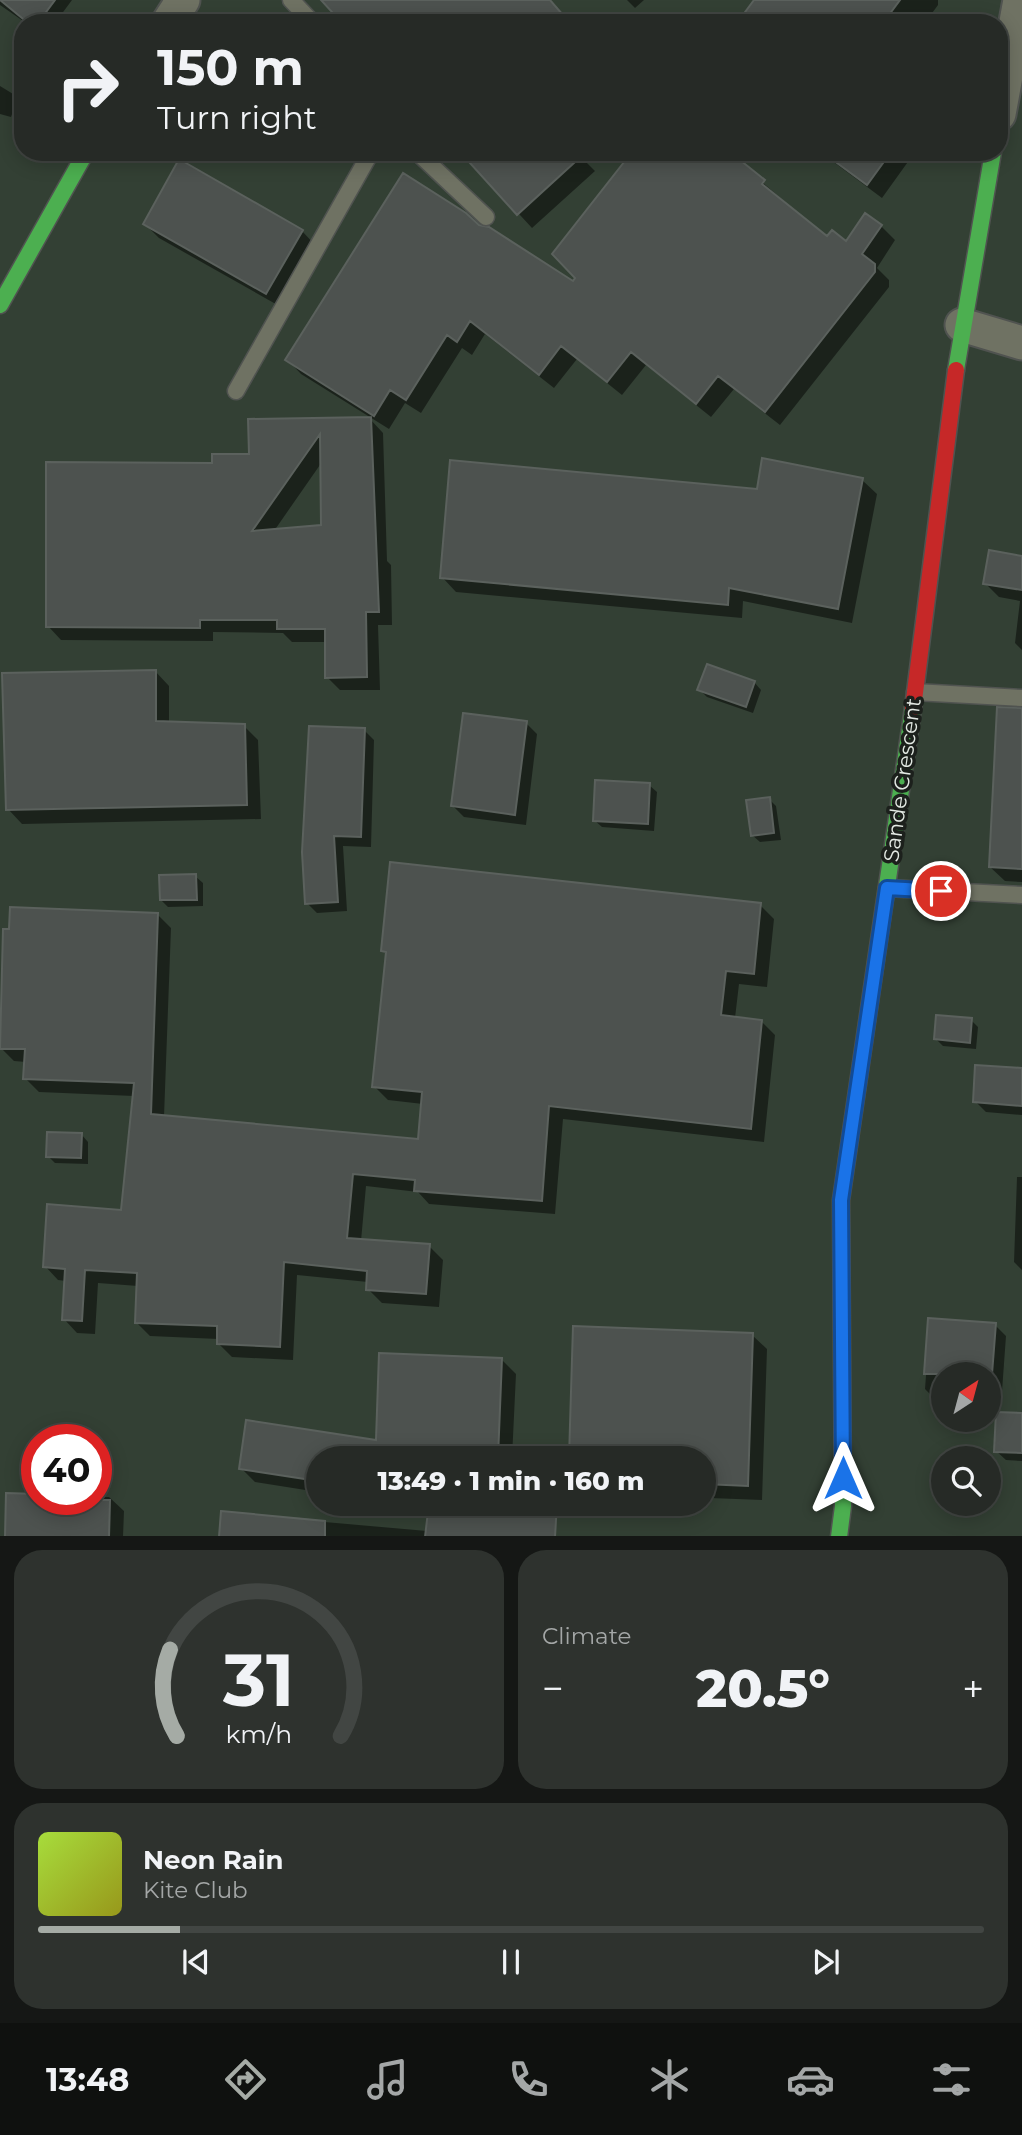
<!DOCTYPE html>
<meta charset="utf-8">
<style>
body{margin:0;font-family:Montserrat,sans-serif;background:#2e322e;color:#f1f3f6;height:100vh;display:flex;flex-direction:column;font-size:26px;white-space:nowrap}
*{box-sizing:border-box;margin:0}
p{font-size:23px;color:#a4a7a7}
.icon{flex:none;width:38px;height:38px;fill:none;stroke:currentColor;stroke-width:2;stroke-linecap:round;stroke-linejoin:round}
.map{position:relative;height:1536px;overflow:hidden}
.panel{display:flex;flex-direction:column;gap:14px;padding:14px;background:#151715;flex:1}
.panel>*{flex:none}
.hud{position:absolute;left:14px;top:14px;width:994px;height:147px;border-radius:28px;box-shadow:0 4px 18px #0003,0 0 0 2px #424643;background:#262a26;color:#f1f3f6;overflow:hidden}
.needle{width:46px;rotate:36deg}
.tools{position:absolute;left:931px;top:1362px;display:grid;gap:14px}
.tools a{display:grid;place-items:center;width:70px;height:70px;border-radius:50%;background:#262a26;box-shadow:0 4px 18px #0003,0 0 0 2px #424643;font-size:35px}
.speed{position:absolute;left:21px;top:1424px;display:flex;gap:14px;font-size:35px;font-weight:700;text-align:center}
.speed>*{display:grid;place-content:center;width:91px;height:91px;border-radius:50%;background:#262a26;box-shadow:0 4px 18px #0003,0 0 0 2px #424643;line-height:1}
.speed .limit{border:10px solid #d22;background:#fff;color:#111}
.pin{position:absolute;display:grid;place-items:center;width:60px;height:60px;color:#fff;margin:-30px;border:4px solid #fff;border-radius:50%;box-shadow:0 2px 7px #0007}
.me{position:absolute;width:77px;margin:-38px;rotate:0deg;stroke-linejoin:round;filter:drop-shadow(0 0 5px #0008)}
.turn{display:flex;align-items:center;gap:24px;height:147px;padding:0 28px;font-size:32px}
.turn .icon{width:91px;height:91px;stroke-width:2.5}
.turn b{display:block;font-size:49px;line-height:60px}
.big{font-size:52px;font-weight:800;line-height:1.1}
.panel .widget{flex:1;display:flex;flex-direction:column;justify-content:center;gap:10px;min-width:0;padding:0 24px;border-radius:28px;background:#2e322e}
.panel .dial{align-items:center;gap:0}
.dial svg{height:182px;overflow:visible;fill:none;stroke:#424643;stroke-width:7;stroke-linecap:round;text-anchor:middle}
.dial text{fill:#f1f3f6;stroke:none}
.song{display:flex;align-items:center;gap:21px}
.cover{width:84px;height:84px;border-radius:10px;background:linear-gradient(135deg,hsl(80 70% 55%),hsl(60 70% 35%))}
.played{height:7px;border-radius:4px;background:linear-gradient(90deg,#a5aba5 15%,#424643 15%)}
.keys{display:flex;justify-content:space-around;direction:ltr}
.heat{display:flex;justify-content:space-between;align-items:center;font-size:38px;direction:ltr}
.panel .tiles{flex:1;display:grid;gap:14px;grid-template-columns:1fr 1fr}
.widget:last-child{grid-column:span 2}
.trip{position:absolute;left:306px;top:1446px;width:410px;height:70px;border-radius:35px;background:#262a26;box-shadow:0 4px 18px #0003,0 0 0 2px #424643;font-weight:800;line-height:70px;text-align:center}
.dock{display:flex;height:112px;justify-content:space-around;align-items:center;background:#0f110f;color:#a4a7a7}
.dock .icon{width:49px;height:49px}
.dock .on{color:#a5aba5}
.dock b{font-size:32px;color:#f1f3f6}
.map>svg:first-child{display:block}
</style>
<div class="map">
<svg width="1022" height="1537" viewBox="0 0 1022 1537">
<rect width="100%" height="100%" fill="#333833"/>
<path fill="#334034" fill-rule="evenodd" d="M 0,0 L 1022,0 L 1022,1536 L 0,1537 ZM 23,23 L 999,23 L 999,152 L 23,152 ZM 943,1374 L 989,1374 L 989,1419 L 943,1419 ZM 37,1440 L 96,1440 L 96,1500 L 37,1500 ZM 318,1458 L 704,1458 L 704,1503 L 318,1503 ZM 943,1458 L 989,1458 L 989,1503 L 943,1503 Z"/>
<path fill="#0007" fill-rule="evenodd" d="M 0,0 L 72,0 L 55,23 L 26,23 L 0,5 Z
M 627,0 L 644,0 L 635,8 Z
M 756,0 L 938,0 L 938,5 L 927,20 L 916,23 L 739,23 Z
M 578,16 L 585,23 L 570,23 Z
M 0,86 L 18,97 L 11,117 L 0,114 Z
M 462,152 L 595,152 L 585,161 L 595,171 L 532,228 Z
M 727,152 L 827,238 L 846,244 L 881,226 L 895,240 L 877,268 L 889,280 L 889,287 L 780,425 L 734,389 L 711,417 L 646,365 L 622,395 L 577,359 L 554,388 L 485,334 L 472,355 L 462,348 L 421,413 L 405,403 L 389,429 L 301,374 L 287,359 L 479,227 L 574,283 Z
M 820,152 L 915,152 L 882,198 Z
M 145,224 L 302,231 L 316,246 L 281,307 L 159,238 Z
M 370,419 L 383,433 L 387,561 L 391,565 L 392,625 L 378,625 L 380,690 L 340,690 L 327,677 L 327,642 L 292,642 L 283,633 L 213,632 L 213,641 L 61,640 L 48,626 L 214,465 L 251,455 L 250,420 ZM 322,462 L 323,527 L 274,531 Z
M 862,480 L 877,494 L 852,623 L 743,601 L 742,618 L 456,592 L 442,577 L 758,491 Z
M 1022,557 L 1022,650 L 1015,643 L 1020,601 L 999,597 L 985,583 Z
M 155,671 L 169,686 L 169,723 L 244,726 L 258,740 L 261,819 L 22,824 L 8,809 Z
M 754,682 L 761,690 L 753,713 L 707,697 L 700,690 Z
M 1022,710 L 1022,882 L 1005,881 L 990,867 Z
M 526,723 L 537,734 L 526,825 L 464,817 L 453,806 Z
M 364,730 L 374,740 L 371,847 L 343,846 L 347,911 L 317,913 L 307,903 Z
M 649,785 L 657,792 L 654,831 L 602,827 L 594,820 Z
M 769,799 L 776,806 L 781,840 L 760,842 L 752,835 Z
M 195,876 L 203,883 L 203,906 L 168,907 L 161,900 Z
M 760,905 L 774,919 L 767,987 L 739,984 L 735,1018 L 761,1021 L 775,1035 L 764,1142 L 563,1119 L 555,1214 L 429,1204 L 418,1192 L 366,1186 L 361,1241 L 429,1246 L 443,1260 L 439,1307 L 382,1303 L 368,1289 L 368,1282 L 297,1275 L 293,1360 L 232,1357 L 218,1343 L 218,1339 L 150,1336 L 136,1322 L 138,1286 L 98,1283 L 95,1334 L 77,1333 L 64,1319 L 66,1281 L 58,1280 L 45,1266 L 123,1212 L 134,1096 L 39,1092 L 25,1078 L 26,1062 L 14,1061 L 1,1048 L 157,914 L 171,928 L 164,1117 L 420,1141 L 423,1104 L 388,1100 L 374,1086 L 388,955 L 383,951 Z
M 971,1020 L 978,1027 L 976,1049 L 943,1046 L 936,1039 Z
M 1022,1070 L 1022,1115 L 986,1112 L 975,1101 Z
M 81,1134 L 88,1142 L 88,1164 L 55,1163 L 48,1156 Z
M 1017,1177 L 1022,1177 L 1022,1270 L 1014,1262 Z
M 930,1320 L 995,1325 L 1006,1336 L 1001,1405 L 989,1405 L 989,1374 L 943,1374 L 943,1401 L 936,1400 L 925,1389 Z
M 752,1335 L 767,1349 L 762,1500 L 710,1498 L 704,1491 L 704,1458 Z
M 502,1360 L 516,1374 L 512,1458 L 318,1458 L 318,1492 L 255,1482 L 241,1468 L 378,1442 Z
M 1022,1414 L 1022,1461 L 1006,1460 L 996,1451 Z
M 96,1497 L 109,1497 L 124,1511 L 123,1537 L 7,1537 L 37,1500 L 96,1500 Z
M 393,1503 L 511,1503 L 509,1537 L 220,1537 L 222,1513 L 427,1531 L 430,1509 Z"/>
<path fill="#4d524f" stroke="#5b615d" stroke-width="2" fill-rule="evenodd" d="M 0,0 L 55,0 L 38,23 L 28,23 Z
M 321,0 L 550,0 L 570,23 L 342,23 Z
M 754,0 L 900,0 L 883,23 L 737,23 Z
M 460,152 L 586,152 L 517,215 Z
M 632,152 L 730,152 L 765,180 L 762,184 L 827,236 L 832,230 L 846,241 L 865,213 L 882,225 L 862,254 L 875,264 L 875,272 L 765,412 L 718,376 L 696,404 L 631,352 L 607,382 L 561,346 L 539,375 L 470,321 L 457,342 L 447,335 L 406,400 L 390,390 L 374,416 L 285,360 L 403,173 L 466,213 L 479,225 L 489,227 L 573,281 L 575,278 L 552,254 Z
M 822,152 L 891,152 L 867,185 Z
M 179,159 L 303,230 L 266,294 L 143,224 Z
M 371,417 L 379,612 L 366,612 L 367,677 L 325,678 L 325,629 L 277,629 L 277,620 L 200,620 L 200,628 L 46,627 L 46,462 L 212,463 L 212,454 L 249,454 L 248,419 ZM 320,434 L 321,525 L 252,531 Z
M 762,458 L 863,478 L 838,609 L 729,588 L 728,605 L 440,578 L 450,460 L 757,489 Z
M 989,550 L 1022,556 L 1022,590 L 983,584 Z
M 707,664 L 755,681 L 746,707 L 697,690 Z
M 156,670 L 156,721 L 245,724 L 247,805 L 6,810 L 2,673 Z
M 997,707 L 1022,708 L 1022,869 L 989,867 Z
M 463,713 L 527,721 L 515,815 L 451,806 Z
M 309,726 L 365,728 L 361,837 L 334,836 L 338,902 L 305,904 L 302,852 Z
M 595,780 L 650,783 L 648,824 L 593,821 Z
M 770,797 L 774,833 L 751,836 L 746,800 Z
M 390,862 L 761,903 L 754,974 L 726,971 L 721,1015 L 762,1020 L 751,1129 L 549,1106 L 542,1201 L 414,1191 L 415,1180 L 353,1174 L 347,1238 L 430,1244 L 426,1294 L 366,1290 L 367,1271 L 284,1262 L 280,1347 L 217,1344 L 217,1326 L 135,1323 L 137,1273 L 85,1270 L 82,1321 L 62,1320 L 65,1269 L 43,1267 L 47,1204 L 121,1210 L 134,1083 L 23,1079 L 25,1049 L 0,1049 L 3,929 L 9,929 L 10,907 L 158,913 L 151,1114 L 418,1139 L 422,1092 L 372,1087 L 386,952 L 381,951 Z
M 196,874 L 197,900 L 160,900 L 159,875 Z
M 936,1015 L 972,1018 L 970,1043 L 934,1039 Z
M 975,1065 L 1022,1068 L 1022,1106 L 973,1102 Z
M 47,1132 L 82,1133 L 81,1158 L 46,1157 Z
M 928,1318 L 996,1323 L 992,1374 L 924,1374 Z
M 573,1326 L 753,1333 L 748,1486 L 704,1484 L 704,1458 L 569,1458 Z
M 379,1353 L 502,1358 L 498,1458 L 318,1458 L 318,1481 L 239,1469 L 246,1420 L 376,1440 Z
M 996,1412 L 1022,1413 L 1022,1453 L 994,1452 Z
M 6,1493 L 37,1494 L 37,1500 L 110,1500 L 109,1537 L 5,1537 Z
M 429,1503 L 557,1503 L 555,1537 L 425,1537 Z
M 221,1511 L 325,1521 L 325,1537 L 219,1537 Z"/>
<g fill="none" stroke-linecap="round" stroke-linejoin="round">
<defs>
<path id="lane" d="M 291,0 L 313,23
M 417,152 L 486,217
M 236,391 L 371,152
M 915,692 L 1022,698
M 887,888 L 1022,895"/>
<path id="street" d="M 168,23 L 183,0
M 999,114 L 1020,0
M 962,325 L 1022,343"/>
<path id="fast" d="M 0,305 L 86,152
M 956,370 L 993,152
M 839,1537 L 843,1506 L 841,1200 L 913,708"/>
<path id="jam" d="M 913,708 L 956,370"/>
</defs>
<use href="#lane" stroke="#505350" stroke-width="19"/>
<use href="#street" stroke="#505350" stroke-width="37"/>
<use href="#fast" stroke="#505350" stroke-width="19"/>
<use href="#jam" stroke="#505350" stroke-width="19"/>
<use href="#lane" stroke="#6f7263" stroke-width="16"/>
<use href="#street" stroke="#6f7263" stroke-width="33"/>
<use href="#fast" stroke="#4caf50" stroke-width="16"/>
<use href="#jam" stroke="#c62828" stroke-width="16"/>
</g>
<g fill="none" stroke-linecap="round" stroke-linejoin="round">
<defs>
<path id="route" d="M 843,1478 L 841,1200 L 887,888 L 941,891"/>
</defs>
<use href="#route" stroke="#114b97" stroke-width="18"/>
<use href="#route" stroke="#1a73e8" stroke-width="12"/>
</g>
<g text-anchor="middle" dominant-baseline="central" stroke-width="7" stroke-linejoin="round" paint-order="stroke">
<g font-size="21" fill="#e3e9e3" stroke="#1c201c">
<text transform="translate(902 780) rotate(-82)">Sande Crescent</text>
</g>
</g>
</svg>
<div class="tools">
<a><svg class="needle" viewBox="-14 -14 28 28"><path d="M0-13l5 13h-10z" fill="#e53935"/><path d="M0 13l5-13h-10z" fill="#a4a7a7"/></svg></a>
<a><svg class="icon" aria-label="search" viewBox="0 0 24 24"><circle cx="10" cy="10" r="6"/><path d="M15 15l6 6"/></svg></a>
</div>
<div class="speed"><div class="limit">40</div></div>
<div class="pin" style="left:941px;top:891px;background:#d93025"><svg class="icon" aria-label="arrive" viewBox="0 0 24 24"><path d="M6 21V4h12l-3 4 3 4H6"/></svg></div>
<svg class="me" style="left:843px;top:1478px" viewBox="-20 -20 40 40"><path d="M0-17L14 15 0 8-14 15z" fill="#1a73e8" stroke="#fff" stroke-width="4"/></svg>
<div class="trip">13:49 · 1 min · 160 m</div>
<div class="hud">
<div class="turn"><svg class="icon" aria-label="right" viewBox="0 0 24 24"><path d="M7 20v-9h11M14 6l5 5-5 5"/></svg><div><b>150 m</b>Turn right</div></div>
</div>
</div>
<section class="panel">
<div class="tiles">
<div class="widget dial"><svg viewBox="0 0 100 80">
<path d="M14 69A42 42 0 1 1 86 69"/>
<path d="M14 69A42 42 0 0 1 11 31" stroke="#a5aba5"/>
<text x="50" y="56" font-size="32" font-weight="700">31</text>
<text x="50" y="72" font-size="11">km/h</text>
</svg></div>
<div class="widget"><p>Climate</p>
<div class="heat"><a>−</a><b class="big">20.5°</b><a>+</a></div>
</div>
<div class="widget">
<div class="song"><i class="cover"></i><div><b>Neon Rain</b><p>Kite Club</p></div></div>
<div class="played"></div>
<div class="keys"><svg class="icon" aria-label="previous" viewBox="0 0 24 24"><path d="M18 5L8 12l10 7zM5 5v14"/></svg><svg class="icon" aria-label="pause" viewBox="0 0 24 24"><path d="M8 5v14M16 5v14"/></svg><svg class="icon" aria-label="next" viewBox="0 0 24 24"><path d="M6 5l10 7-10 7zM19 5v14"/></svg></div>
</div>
</div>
</section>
<nav class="dock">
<b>13:48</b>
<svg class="icon on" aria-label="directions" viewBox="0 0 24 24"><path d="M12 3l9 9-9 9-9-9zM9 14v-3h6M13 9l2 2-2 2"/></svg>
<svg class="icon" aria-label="music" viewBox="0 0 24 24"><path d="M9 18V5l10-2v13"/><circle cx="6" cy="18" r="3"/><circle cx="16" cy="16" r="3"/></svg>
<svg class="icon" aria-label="phone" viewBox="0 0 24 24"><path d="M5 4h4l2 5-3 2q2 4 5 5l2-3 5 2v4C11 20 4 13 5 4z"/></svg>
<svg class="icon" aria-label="climate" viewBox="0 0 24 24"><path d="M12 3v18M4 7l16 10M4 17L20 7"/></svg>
<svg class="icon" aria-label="car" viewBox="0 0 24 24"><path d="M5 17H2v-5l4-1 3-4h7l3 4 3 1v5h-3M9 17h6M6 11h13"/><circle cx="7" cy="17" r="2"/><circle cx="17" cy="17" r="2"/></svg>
<svg class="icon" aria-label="filters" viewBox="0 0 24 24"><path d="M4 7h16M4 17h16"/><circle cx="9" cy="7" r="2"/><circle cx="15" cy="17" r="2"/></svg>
</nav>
